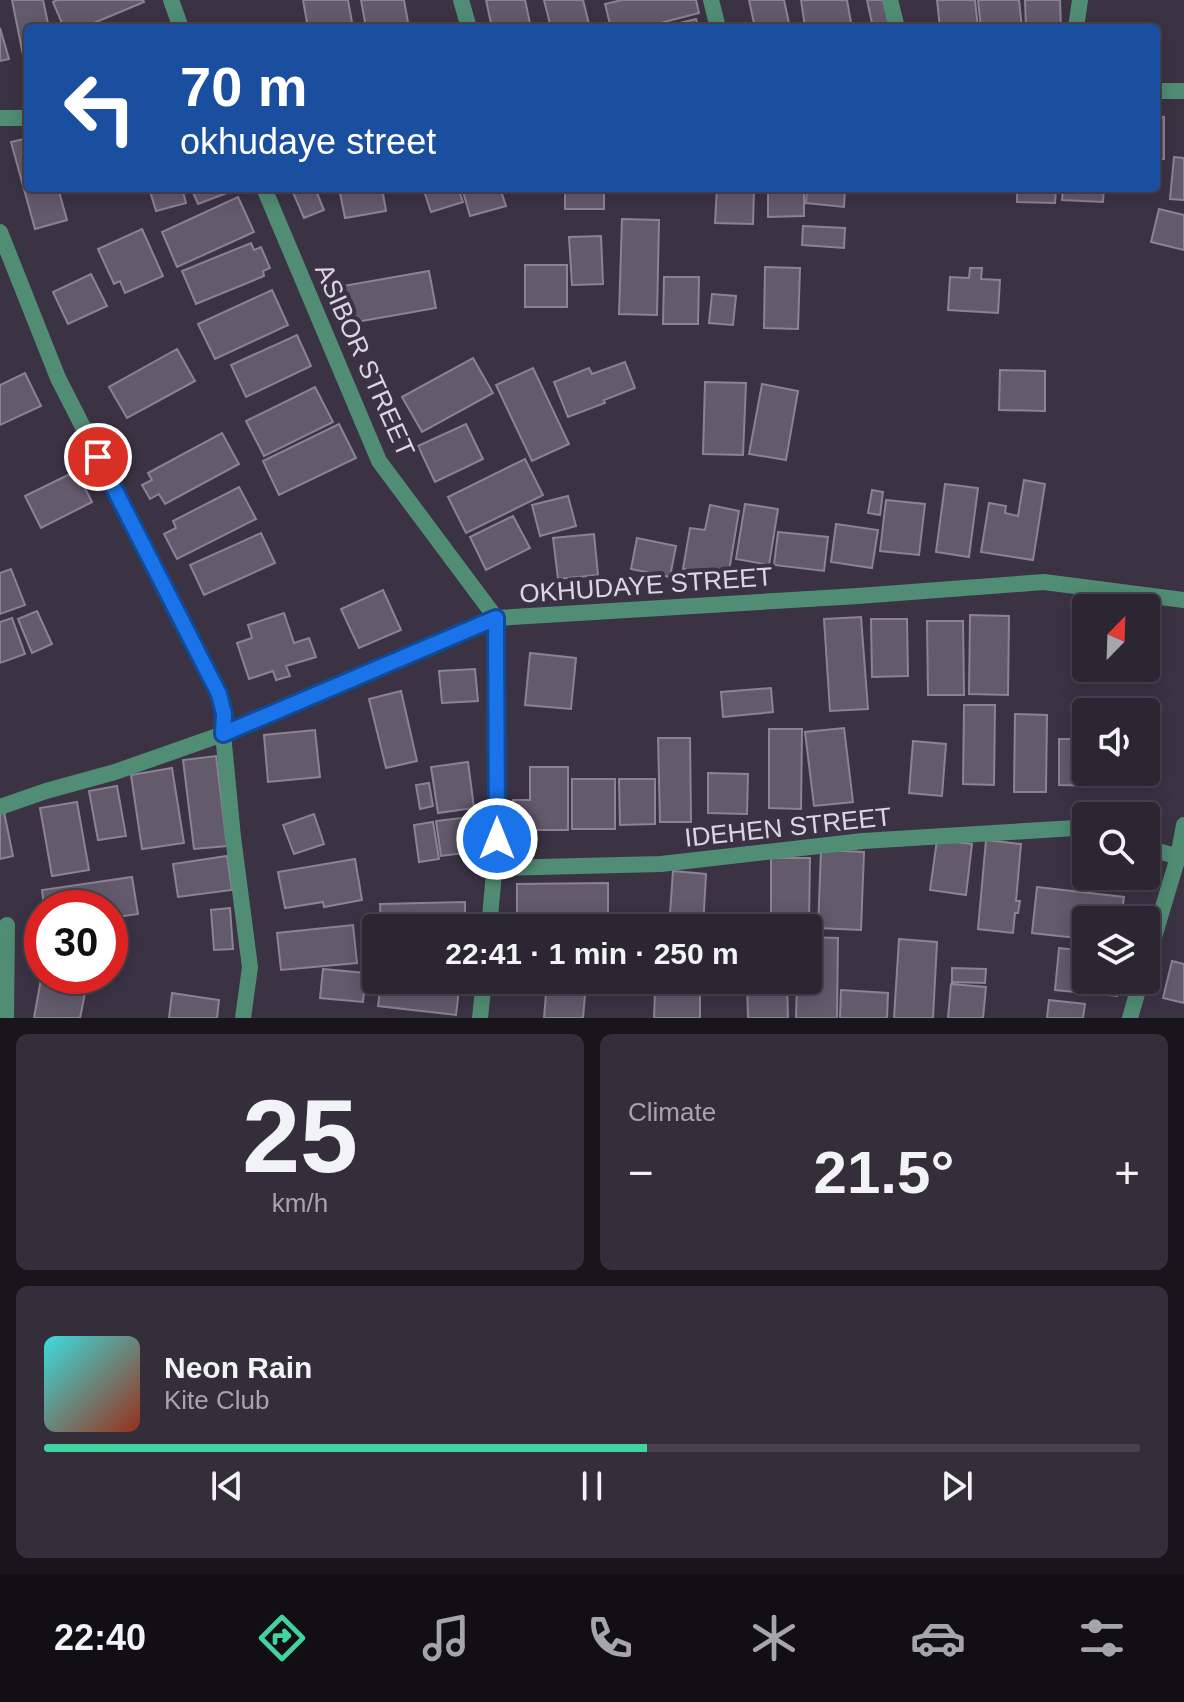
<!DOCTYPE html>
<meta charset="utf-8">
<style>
body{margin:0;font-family:Arial,sans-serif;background:#342e3b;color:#f1f3f6;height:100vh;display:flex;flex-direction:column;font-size:30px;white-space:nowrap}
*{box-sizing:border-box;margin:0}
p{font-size:26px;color:#a6a5ac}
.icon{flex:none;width:44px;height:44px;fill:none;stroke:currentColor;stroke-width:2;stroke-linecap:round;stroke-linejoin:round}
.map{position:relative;height:1018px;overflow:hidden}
.panel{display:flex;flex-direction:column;gap:16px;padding:16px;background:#18151c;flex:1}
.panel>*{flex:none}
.top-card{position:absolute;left:24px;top:24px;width:1136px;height:168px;border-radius:8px;box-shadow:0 4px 20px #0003,0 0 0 2px #48434e;background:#1a4fa0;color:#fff;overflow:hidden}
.needle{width:52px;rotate:23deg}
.tools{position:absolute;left:1072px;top:594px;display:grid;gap:16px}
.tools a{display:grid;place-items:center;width:88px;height:88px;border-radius:8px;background:#2c2633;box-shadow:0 4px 20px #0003,0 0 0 2px #48434e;font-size:40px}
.speed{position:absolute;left:24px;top:890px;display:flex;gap:16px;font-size:40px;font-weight:700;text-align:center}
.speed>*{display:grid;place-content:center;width:104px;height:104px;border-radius:50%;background:#2c2633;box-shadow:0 4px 20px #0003,0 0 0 2px #48434e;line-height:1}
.speed .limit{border:12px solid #d22;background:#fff;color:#111}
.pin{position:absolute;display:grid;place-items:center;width:68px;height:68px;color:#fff;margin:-34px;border:4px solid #fff;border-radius:50%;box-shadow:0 2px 8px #0007}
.me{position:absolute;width:88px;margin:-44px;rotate:0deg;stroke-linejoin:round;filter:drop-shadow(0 0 6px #0008)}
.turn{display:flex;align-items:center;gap:28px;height:168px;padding:0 24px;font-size:36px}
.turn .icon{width:104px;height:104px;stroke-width:2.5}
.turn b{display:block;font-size:56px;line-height:68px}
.big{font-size:60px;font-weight:600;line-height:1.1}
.panel .card{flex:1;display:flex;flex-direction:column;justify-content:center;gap:12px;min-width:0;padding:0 28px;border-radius:12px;background:#342e3b}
.panel .dial{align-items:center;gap:0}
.dial b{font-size:104px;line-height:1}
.song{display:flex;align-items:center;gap:24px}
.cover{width:96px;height:96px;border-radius:12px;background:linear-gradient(135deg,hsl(180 70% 55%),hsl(10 70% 35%))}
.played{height:8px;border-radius:4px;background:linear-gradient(90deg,#41d4a1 55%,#48434e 55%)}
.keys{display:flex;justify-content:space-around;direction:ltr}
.heat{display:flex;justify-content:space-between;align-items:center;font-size:44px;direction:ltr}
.panel .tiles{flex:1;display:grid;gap:16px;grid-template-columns:1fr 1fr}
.card:last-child{grid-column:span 2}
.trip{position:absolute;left:362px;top:914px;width:460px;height:80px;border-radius:8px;background:#2c2633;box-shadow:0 4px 20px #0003,0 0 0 2px #48434e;font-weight:600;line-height:80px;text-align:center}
.tabs{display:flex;height:128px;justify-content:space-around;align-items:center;background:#120f14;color:#a6a5ac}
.tabs .icon{width:56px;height:56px}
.tabs .on{color:#41d4a1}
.tabs b{font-size:36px;color:#f1f3f6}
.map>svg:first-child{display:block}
</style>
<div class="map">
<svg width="1184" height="1018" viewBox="0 0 1184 1018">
<rect width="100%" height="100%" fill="#3b3344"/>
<path fill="#635a6c" stroke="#8b8296" stroke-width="2" d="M 12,0 L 43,0 L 49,28 L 28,28 L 28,59 L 24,60 Z
M 57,0 L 143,0 L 144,2 L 82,28 L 64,28 L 53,2 Z
M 303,0 L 348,0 L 353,28 L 308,28 Z
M 361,0 L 404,0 L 409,28 L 366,28 Z
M 486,0 L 525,0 L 531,28 L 492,28 Z
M 544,0 L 583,0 L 590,28 L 551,28 Z
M 622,0 L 696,0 L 699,13 L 641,28 L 611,28 L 605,4 Z
M 749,0 L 784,0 L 790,28 L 755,28 Z
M 801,0 L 847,0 L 852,28 L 805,27 Z
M 867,0 L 886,0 L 891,28 L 873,28 Z
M 937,0 L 975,0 L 978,28 L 940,28 Z
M 978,0 L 1019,0 L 1022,28 L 981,28 Z
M 1025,0 L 1060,0 L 1061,28 L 1026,28 Z
M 696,19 L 699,28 L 660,28 Z
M 0,28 L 9,59 L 0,61 Z
M 1156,116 L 1164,117 L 1164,159 L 1156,159 Z
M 28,138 L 28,188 L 58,188 L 67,220 L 35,229 L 11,142 Z
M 1174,157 L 1184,158 L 1184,200 L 1170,199 Z
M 149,188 L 182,188 L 186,203 L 156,211 Z
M 191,188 L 240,188 L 198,204 Z
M 291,188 L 315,188 L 324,210 L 304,218 Z
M 339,188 L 382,188 L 386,211 L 345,218 Z
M 423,188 L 458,188 L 463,202 L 431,212 Z
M 462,188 L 500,188 L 506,206 L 470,216 Z
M 565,188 L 604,188 L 604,209 L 565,209 Z
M 717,188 L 754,188 L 753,224 L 715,223 Z
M 768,188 L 804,188 L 804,216 L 768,217 Z
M 807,188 L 845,188 L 844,207 L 806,203 Z
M 908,188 L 948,188 L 948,193 L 908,193 Z
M 1017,188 L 1056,188 L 1055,203 L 1017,202 Z
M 1063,188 L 1104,188 L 1103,202 L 1062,200 Z
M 238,197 L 254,232 L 177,267 L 162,232 Z
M 1159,209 L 1184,215 L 1184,250 L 1151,242 Z
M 622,219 L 659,220 L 657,315 L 619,314 Z
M 803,226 L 845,228 L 844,248 L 802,245 Z
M 142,229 L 163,276 L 125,293 L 120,281 L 114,284 L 98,249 Z
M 601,236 L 603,284 L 572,285 L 569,237 Z
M 251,243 L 254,250 L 261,247 L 270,268 L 263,271 L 264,276 L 196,304 L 182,271 Z
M 525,265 L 567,265 L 567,307 L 525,307 Z
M 765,267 L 800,268 L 798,329 L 764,328 Z
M 970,268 L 982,268 L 981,279 L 1000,280 L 998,313 L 948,310 L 950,277 L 969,278 Z
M 429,271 L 436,308 L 350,323 L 343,286 Z
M 91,274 L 107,306 L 68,324 L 53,292 Z
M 664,277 L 699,277 L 698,324 L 663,324 Z
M 272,290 L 288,325 L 215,359 L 198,324 Z
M 712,294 L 736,296 L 733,325 L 709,323 Z
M 297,335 L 311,366 L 246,397 L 231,365 Z
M 177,349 L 195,381 L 127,418 L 109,387 Z
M 473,358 L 493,393 L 422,432 L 402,397 Z
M 625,362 L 635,388 L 604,400 L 605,403 L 568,417 L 554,382 L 589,368 L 592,374 Z
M 533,368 L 569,444 L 532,461 L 496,385 Z
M 1000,370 L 1045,371 L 1045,411 L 999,410 Z
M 25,373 L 41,406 L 0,425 L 0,385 Z
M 705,382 L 746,383 L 743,455 L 703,454 Z
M 762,384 L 798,391 L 786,460 L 749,454 Z
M 315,387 L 333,422 L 264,456 L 246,421 Z
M 339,424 L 356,458 L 279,495 L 263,461 Z
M 466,424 L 483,459 L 435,482 L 418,446 Z
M 222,433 L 239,464 L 165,504 L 159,494 L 150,499 L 142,485 L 152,480 L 148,473 Z
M 525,459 L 543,495 L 466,533 L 448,497 Z
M 80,469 L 87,482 L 83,484 L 92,502 L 41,528 L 25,496 Z
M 1024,480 L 1045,484 L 1033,560 L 981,552 L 989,503 L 1006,506 L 1005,513 L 1018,516 Z
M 945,484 L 978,488 L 969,557 L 936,552 Z
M 239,487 L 256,519 L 177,559 L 164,534 L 176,528 L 173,521 Z
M 872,490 L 883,492 L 880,515 L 868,513 Z
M 568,496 L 576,526 L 540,536 L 532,505 Z
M 886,500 L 925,504 L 919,555 L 880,551 Z
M 745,504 L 778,509 L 769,565 L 736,559 Z
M 710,505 L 739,511 L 728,577 L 683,569 L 690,528 L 705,530 Z
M 513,516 L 530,548 L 486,570 L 470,537 Z
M 836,524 L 878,530 L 872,568 L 831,562 Z
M 778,532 L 828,537 L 824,571 L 774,565 Z
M 261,533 L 275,563 L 204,595 L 190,565 Z
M 594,534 L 598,575 L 558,579 L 553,538 Z
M 637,538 L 676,546 L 670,577 L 631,569 Z
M 11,569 L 25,605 L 0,614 L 0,573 Z
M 383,590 L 401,630 L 359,648 L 341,609 Z
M 37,611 L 52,644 L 32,653 L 18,619 Z
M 284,613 L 294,643 L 309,638 L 316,657 L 286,666 L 290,676 L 276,680 L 273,671 L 249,679 L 237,643 L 252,638 L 248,625 Z
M 970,615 L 1009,616 L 1008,695 L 969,694 Z
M 861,617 L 868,709 L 830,711 L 824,619 Z
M 12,618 L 25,654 L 0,663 L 0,622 Z
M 871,619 L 907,619 L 908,676 L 872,677 Z
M 927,621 L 963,621 L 964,695 L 928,695 Z
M 530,653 L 576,658 L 571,709 L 525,705 Z
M 475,669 L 478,701 L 442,703 L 439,671 Z
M 771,688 L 773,712 L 723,717 L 721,692 Z
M 401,691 L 417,761 L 386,768 L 369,699 Z
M 964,705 L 995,705 L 994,785 L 963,784 Z
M 1015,714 L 1047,715 L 1046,792 L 1014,792 Z
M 844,728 L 853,802 L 814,806 L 805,732 Z
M 769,729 L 802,729 L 801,809 L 769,808 Z
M 315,730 L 320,777 L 268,782 L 264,735 Z
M 658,738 L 690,738 L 691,822 L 660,822 Z
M 1059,739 L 1086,739 L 1086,772 L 1101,772 L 1101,786 L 1059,785 Z
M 913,741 L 946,744 L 942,796 L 909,793 Z
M 216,756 L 227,846 L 194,849 L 183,760 Z
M 468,762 L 474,808 L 438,813 L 431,767 Z
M 530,767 L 568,767 L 568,830 L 513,830 L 513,800 L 530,800 Z
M 172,768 L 184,843 L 142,849 L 131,775 Z
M 708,773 L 748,774 L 747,814 L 708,813 Z
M 572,779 L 615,779 L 615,829 L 572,829 Z
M 619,779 L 655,779 L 655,824 L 620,825 Z
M 429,783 L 433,806 L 420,809 L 416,785 Z
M 117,786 L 126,836 L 98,840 L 89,791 Z
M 77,802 L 89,870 L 52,876 L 40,808 Z
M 4,812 L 13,856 L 0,859 L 0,813 Z
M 314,814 L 324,844 L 294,854 L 283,825 Z
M 469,817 L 474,852 L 441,856 L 436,821 Z
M 433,822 L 439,859 L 419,862 L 414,825 Z
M 937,840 L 972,844 L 966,895 L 930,890 Z
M 986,840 L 1021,844 L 1016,901 L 1020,901 L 1018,913 L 1015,913 L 1013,933 L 978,929 Z
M 821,850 L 864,852 L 861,930 L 818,928 Z
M 227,856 L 232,890 L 178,897 L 173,864 Z
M 771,858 L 810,858 L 809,923 L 791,923 L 791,928 L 771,928 Z
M 355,859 L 362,900 L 324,907 L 323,902 L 285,908 L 278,872 Z
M 673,871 L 706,874 L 703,928 L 669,928 Z
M 132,877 L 138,914 L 110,918 L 110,908 L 44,908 L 42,890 Z
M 608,883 L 608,918 L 517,919 L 517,884 Z
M 1037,887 L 1124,897 L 1121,920 L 1086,920 L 1086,939 L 1032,933 Z
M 465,902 L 465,928 L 381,928 L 380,904 Z
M 230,908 L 233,949 L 214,950 L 211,910 Z
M 587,924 L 588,928 L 517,928 L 517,926 Z
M 353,925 L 357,963 L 281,970 L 277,933 Z
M 808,937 L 838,938 L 837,1018 L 796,1018 L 797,980 L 808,980 Z
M 899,939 L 937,942 L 933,1018 L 894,1018 Z
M 1059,948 L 1086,951 L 1086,980 L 1119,980 L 1117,996 L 1055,990 Z
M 1172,961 L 1184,964 L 1184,1003 L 1163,998 Z
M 952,968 L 986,969 L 985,983 L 952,982 Z
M 323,969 L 366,973 L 363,1002 L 320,998 Z
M 41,979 L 86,988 L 80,1018 L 34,1018 Z
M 381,980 L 460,980 L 456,1015 L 378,1006 Z
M 640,980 L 687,980 L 644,993 Z
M 747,980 L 787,980 L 788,1018 L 748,1018 Z
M 547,981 L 586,984 L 583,1018 L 544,1018 Z
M 951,984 L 986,987 L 983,1018 L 948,1018 Z
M 841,990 L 888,993 L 887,1018 L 840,1018 Z
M 655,991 L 700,993 L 700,1018 L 654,1018 Z
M 172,993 L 219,1000 L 217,1018 L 169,1018 Z
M 1049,1000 L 1085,1004 L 1083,1018 L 1047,1018 Z"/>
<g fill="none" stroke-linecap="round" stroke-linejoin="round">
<path stroke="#518d74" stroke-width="16" d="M 171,0 L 181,28
M 461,0 L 469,28
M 711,0 L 718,28
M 890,0 L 897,28
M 1076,28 L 1080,0
M 1156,91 L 1184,91
M 0,118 L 28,118
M 264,188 L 379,461 L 496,618 L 497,839 L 489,928
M 0,232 L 58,378 L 219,694 L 224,714 L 223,734 L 233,837 L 250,967 L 243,1018
M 0,807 L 46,791 L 115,772 L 223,734 L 496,618 L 858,596 L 1044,582 L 1184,600
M 1146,848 L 1184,858
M 494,868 L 661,864 L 863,841 L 1075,828 L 1086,832
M 1146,964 L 1178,857 L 1184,825
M 6,1018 L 7,925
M 480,1018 L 484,980
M 1130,1018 L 1141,980"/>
</g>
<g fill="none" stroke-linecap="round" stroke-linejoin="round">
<defs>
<path id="route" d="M 98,457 L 219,694 L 224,714 L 223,734 L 496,618 L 497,839"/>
</defs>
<use href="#route" stroke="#114b97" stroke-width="20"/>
<use href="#route" stroke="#1a73e8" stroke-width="14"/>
</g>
<g text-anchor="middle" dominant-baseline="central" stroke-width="8" stroke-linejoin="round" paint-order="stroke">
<g font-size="26" fill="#dbd6e1" stroke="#3b3344">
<text transform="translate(365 360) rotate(66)">ASIBOR STREET</text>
<text transform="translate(646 585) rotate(-4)">OKHUDAYE STREET</text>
<text transform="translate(788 827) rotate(-6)">IDEHEN STREET</text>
</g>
</g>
</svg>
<div class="tools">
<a><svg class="needle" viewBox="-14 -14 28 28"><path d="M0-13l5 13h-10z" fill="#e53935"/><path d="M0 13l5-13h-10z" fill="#a6a5ac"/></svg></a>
<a><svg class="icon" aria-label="sound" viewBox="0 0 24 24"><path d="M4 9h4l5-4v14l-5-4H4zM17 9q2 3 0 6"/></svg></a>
<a><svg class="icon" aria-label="search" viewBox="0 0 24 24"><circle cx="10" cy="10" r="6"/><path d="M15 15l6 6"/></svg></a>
<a><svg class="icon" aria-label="layers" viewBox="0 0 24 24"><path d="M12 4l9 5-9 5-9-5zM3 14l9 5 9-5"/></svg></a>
</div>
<div class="speed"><div class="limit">30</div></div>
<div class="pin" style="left:98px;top:457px;background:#d93025"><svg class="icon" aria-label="arrive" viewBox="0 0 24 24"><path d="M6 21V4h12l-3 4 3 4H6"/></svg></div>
<svg class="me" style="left:497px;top:839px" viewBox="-20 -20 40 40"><circle r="17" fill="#1a73e8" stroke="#fff" stroke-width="3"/><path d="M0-11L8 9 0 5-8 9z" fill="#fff"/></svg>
<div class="trip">22:41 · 1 min · 250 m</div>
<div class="top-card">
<div class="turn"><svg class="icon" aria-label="left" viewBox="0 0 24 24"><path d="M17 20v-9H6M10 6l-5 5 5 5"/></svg><div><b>70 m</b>okhudaye street</div></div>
</div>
</div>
<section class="panel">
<div class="tiles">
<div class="card dial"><b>25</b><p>km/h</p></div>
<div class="card"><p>Climate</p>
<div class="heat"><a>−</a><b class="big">21.5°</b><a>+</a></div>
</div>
<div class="card">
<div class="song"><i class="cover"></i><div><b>Neon Rain</b><p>Kite Club</p></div></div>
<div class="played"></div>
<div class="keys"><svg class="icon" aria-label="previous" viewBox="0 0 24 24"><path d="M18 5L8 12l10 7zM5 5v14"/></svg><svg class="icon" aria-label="pause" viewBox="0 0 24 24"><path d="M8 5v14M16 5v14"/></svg><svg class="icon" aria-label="next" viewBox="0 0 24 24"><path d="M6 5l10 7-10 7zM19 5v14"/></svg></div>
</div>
</div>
</section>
<nav class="tabs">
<b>22:40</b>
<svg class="icon on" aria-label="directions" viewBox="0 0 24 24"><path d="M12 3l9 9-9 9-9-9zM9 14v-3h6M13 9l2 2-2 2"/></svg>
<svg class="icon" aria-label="music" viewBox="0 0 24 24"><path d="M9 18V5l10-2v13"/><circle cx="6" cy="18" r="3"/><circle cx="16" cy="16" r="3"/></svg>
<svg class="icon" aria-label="phone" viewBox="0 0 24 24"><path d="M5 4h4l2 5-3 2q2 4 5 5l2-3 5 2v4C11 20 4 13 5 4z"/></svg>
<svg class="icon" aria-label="climate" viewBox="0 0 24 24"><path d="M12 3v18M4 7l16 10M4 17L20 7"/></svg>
<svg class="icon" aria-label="car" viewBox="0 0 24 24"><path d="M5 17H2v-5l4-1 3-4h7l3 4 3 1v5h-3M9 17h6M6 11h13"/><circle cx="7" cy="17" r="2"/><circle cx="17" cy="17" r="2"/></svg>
<svg class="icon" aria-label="filters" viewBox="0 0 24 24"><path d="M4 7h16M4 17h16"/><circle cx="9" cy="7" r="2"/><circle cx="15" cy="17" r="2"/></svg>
</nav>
